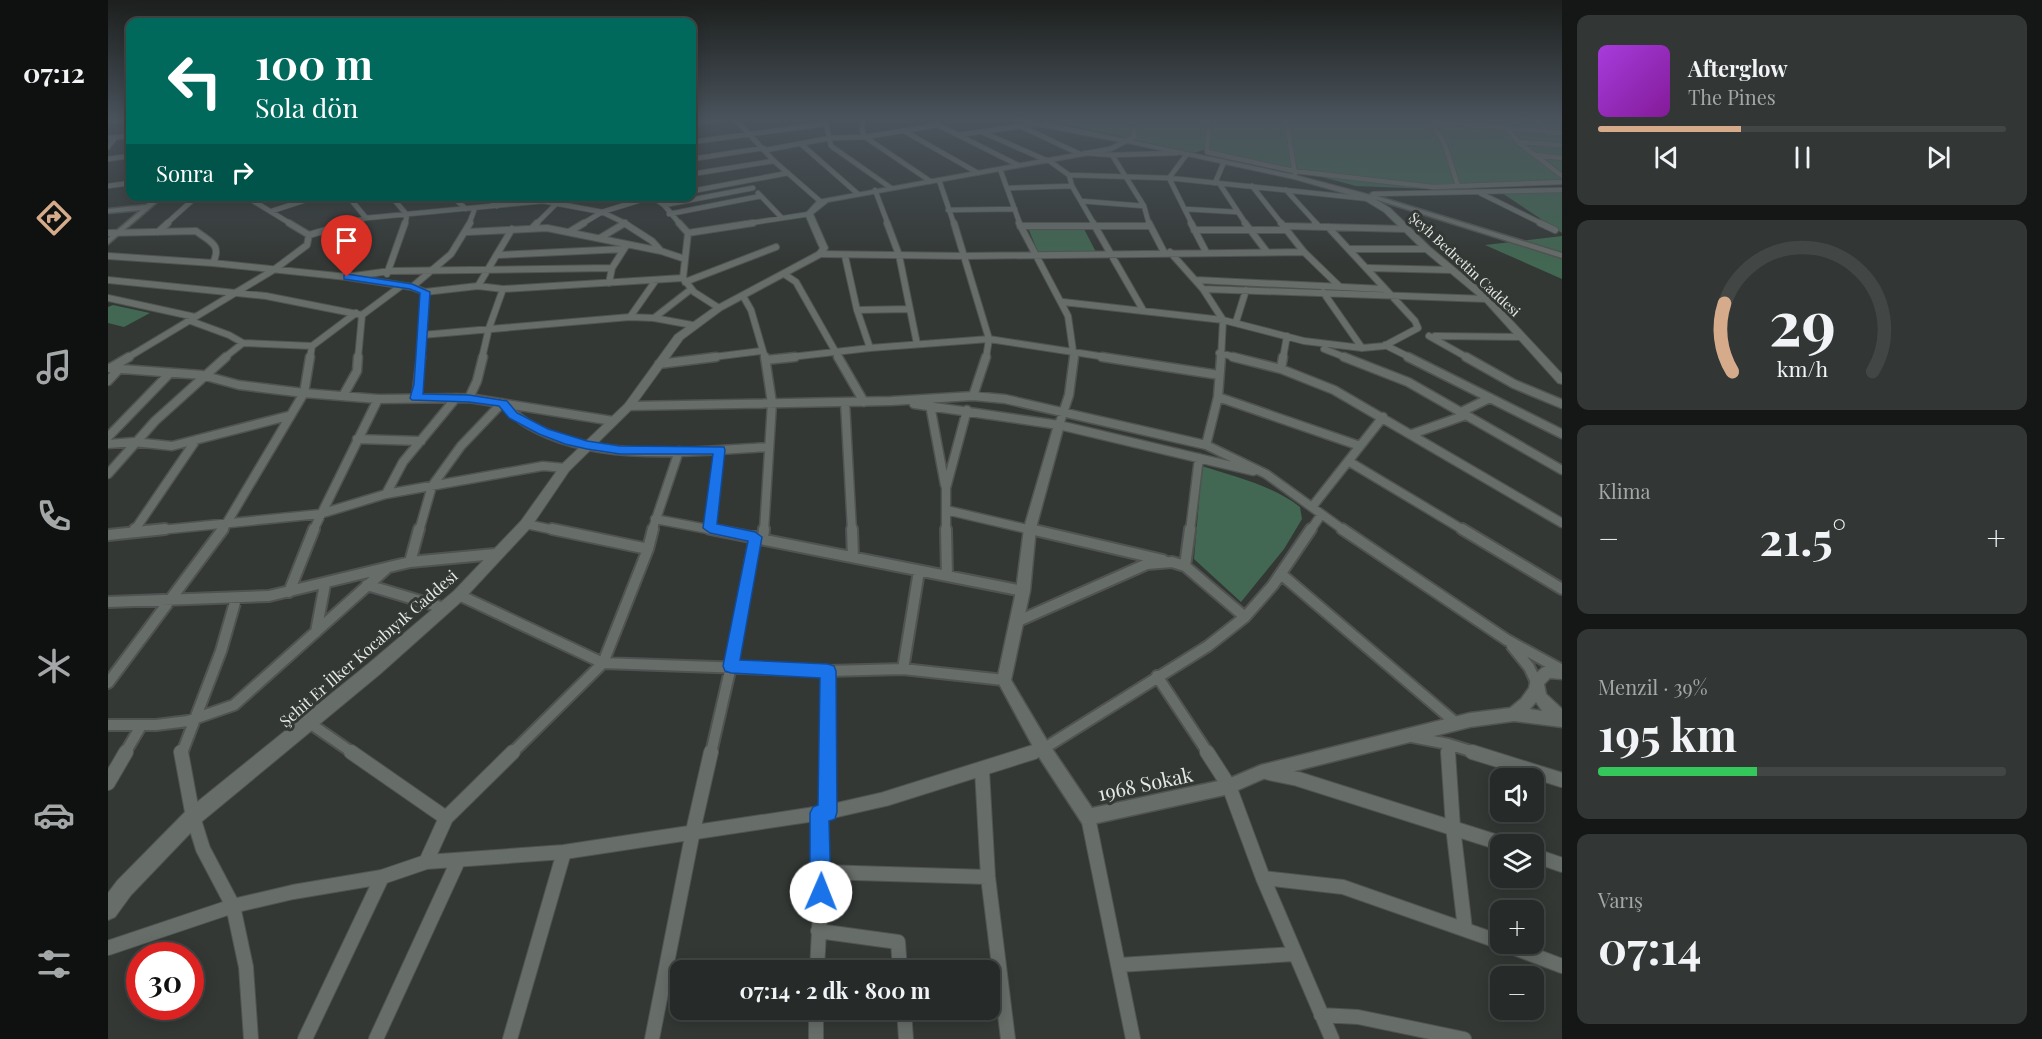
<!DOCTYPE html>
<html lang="tr">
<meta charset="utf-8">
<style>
body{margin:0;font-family:"Playfair Display",serif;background:#323634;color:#f1f3f6;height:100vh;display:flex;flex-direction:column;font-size:22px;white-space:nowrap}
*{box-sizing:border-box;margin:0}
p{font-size:20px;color:#a4a7a8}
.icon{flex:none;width:33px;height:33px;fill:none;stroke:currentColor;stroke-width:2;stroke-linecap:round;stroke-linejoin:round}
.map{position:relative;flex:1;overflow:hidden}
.side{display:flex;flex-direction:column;gap:15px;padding:15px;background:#151716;width:480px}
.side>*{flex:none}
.guide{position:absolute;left:18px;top:18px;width:570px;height:183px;border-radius:12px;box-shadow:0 3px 15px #0003,0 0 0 2px #424645;background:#00695c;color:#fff;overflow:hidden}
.tools{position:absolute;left:1382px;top:768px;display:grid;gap:12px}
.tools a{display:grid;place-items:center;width:54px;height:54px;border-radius:12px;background:#262a28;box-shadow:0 3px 15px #0003,0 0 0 2px #424645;font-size:30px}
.speed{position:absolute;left:18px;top:942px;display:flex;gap:12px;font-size:30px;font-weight:700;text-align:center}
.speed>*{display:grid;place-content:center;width:78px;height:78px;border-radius:50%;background:#262a28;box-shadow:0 3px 15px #0003,0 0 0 2px #424645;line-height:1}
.speed .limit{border:9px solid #d22;background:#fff;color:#111}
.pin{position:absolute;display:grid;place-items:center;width:51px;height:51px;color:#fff;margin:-62px -26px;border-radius:50% 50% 50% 0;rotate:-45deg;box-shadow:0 0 6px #0007}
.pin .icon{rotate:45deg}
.me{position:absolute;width:66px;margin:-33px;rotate:1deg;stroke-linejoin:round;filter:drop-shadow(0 0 4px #0008)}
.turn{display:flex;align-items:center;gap:21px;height:126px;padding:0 30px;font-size:27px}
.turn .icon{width:78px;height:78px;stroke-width:2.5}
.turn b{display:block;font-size:42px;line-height:51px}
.then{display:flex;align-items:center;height:57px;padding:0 30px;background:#0003;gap:12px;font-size:22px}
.big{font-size:45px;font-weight:700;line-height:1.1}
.side .widget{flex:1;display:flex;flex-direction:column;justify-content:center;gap:9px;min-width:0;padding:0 21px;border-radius:12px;background:#323634}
.side .dial{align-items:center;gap:0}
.dial svg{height:156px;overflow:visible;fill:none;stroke:#424645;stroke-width:7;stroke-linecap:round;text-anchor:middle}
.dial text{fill:#f1f3f6;stroke:none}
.song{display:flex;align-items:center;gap:18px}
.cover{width:72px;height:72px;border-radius:9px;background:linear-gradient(135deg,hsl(280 70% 55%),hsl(290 70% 35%))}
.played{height:6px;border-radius:3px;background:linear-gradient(90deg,#d6ab8b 35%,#424645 35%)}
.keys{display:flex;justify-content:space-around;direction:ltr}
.heat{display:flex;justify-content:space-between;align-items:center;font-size:33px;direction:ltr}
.charge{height:9px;border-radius:4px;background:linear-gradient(90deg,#34c759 39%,#424645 0)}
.trip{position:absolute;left:562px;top:960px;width:330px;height:60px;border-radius:12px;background:#262a28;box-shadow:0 3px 15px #0003,0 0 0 2px #424645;font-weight:700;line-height:60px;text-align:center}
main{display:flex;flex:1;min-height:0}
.tabs{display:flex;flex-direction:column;width:108px;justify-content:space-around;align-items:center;background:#0f1110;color:#a4a7a8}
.tabs .icon{width:42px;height:42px}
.tabs .current{color:#d6ab8b}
.tabs b{font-size:27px;color:#f1f3f6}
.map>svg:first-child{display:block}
</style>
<main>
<nav class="tabs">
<b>07:12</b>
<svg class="icon current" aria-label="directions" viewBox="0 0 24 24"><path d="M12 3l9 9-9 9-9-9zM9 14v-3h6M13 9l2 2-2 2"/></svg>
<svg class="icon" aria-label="music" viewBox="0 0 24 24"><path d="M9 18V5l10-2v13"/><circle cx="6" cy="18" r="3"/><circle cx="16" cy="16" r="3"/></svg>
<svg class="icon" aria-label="phone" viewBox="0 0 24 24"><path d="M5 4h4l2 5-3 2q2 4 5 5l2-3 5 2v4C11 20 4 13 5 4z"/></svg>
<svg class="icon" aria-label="climate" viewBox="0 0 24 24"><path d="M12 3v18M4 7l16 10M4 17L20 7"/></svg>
<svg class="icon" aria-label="car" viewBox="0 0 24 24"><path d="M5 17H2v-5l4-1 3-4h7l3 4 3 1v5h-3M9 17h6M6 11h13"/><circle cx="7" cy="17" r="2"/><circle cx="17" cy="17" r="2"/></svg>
<svg class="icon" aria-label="filters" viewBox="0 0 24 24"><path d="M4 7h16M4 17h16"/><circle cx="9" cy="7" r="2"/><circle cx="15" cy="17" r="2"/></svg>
</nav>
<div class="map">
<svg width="1454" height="1039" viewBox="0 0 1454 1039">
<rect width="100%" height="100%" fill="#333835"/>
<path fill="#426752" d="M 951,119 L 1454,119 L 1454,184 L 1415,184 L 1345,190 L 1248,186 L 1168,165 L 1095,150 L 1086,153 L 951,123 Z
M 1391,191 L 1454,193 L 1454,233 Z
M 975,227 L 988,252 L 930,252 L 920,228 Z
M 1454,236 L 1454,279 L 1377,245 Z
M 5,305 L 42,313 L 16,327 L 0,323 L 0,307 Z
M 1094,466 C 1127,477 1164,485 1192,507 L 1194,519 L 1176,549 L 1133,602 L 1086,559 Z"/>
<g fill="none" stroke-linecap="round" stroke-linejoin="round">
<defs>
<path id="minor-far4" d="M 627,119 L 666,161 L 713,202
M 717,119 L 723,146 L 783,188
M 755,119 L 754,130 L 757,137 L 822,181
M 1074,119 L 1101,123
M 1101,119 L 1099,152 L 1186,171 L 1325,187 L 1454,182
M 1178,119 L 1187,174
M 1295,119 L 1454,133
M 1322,119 L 1337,145 L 1350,186
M 1392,119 L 1410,142 L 1454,176
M 1427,119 L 1440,133
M 0,121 L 22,121
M 584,124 L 615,119
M 914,127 L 972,154
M 796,131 L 870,173
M 876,133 L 938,160
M 850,135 L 929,124
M 0,138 L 22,136
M 1018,141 L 1026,137 L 1026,128
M 584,142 L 717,124
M 1410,142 L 1453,145
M 693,144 L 750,194
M 0,147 L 7,138
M 658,150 L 722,138 L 757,137 L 830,125 L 910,165
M 977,153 L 1004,155 L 1069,153
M 1079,154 L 1061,178 L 1084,224
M 1004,155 L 1036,206 L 1041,224
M 1428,155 L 1454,158
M 0,159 L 22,156
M 584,159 L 656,148
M 940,160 L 961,175 L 964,186 L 986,224
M 892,169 L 912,224
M 584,174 L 666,161
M 961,175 L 1061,178 L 1261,199
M 831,180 L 846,224
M 1107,183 L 1116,162
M 1111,183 L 1138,224
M 0,186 L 22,183
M 1144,186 L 1174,224
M 902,188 L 964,186
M 767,190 L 780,224
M 1178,190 L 1209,224
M 584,191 L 680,173
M 650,193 L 673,217
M 1372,193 L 1435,224
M 1265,194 L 1454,190
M 137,196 L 183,224
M 240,196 L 258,218
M 283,196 L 299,215 L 297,224
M 344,196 L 358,209
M 378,196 L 389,206
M 543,196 L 556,205 L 572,224
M 50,199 L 100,196
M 973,201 L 1036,206
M 556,205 L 645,188
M 1077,209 L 1129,212
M 840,210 L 907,209
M 164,211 L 210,196
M 561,214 L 653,196
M 58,224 L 88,197
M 237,224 L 258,218 L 435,201 L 494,212 L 519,224
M 249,224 L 250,221
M 361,224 L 367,208
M 428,224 L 449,203
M 474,224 L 494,212 L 546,196
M 515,224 L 517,223
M 636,224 L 701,214"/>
<path id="minor-far3" d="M 250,223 L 239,277 L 282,271 L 504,268
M 516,223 L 544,241 L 553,251 L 577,259
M 571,223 L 580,233 L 575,278 L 586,292 L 611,308
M 779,223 L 791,255 L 809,344
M 846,223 L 881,339 L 878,358
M 911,223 L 960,316 L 966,358
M 985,223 L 1035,310
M 1041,223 L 1056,252
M 1083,223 L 1098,252
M 1137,223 L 1159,252
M 1173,223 L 1196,252 L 1231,286
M 1207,223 L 1211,227
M 1432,223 L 1447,230
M 912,226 L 1042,226
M 1177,226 L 1298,229
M 425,227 L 429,223
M 1086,230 L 1178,230
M 50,232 L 60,223
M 360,232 L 439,228 L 553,251
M 461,232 L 476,223
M 0,233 L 88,231 C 102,242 114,244 105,263
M 580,233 L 645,223
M 201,235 L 242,223
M 492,238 L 517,223
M 1241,249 L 1319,249
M 1062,252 L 1095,289 L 1115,320 L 1113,358
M 712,254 L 857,256 L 1196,252
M 389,255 L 516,249
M 0,256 L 105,263 L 239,277 L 304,287 L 317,292 L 370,286 L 395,289 L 575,278
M 737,256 L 749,310 L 762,348
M 1260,268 L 1344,270
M 279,274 L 297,223
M 676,274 L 688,282 L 731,358
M 0,280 L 158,296 L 254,315 L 250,358
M 1088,280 L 1276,289
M 577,282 L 668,247
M 501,283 L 504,268 L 518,246
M 370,286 L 404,229
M 304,287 L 343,254 L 362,223
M 1095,289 L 1379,299
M 1215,292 L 1254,348
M 635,296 L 643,310 L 657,358
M 0,298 L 87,317
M 955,302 L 1115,320 L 1196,341 L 1254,348 L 1276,346 L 1310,328 L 1307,321 L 1220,227
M 749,310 L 801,309
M 254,315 L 293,286
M 522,317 L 548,280
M 546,318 L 582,290
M 80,320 L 121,335 L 135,343 L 204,346 L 202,358
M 1128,322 L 1138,290
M 314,335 L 522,317 L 546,318 L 584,325
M 1321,336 L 1360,358
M 1327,336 L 1414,337
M 1277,345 L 1303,358
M 204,346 L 248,313
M 1216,349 L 1239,358
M 1111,353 L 1131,358
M 19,358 L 167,269 L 199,245 L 201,235 L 181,223
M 116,358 L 135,343
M 313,358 L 317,292
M 374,358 L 381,328 L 395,289
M 597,358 L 653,351
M 674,358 L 762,348 L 881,339 L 1004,358
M 1175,358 L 1179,336"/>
<path id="minor-far2" d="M 730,357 L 756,402
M 994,357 L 1111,375
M 1125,357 L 1173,369 L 1226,390 L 1454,523
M 1236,357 L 1300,382 L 1454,470
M 1300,357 L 1454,434
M 1358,357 L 1406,384 L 1454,404
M 658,360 L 687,357
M 551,364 L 608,357
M 4,367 L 21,357
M 0,368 L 94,375 L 131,385 L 196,393 L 270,399 L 361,398 L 505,421
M 1173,369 L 1175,357
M 0,381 L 11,369
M 235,396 L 249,371 L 250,357
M 865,396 L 878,357
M 1110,397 L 1252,446
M 308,398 L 313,357
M 361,398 L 369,381 L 375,357
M 737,402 L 744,531
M 395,404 C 403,411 411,419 420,424 C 487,464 587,451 661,447
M 806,404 L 951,425 L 1145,471
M 822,405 L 837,485
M 521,406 L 783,401 L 865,396 L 897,399 L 1098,445 L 1158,474 L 1237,531
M 1353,412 L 1382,398
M 951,425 L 961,395 L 966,357
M 1304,434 L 1358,415
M 0,437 L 61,374
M 249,439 L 313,441
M 0,444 L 26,442 L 64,446 L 180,416
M 1098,445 L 1110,397 L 1113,357
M 1240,461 L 1357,531
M 0,474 L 47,421 L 118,357
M 278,494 L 295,462 L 348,398
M 1204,507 L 1275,417
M 838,510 L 928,531
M 547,519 L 610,531
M 418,524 L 451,531
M 602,528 L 611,450
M 26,531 L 88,440
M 42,531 L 212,514 L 278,494 L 435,466 L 457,468
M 114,531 L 196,393 L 202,357
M 205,531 L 270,399
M 311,531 L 324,486 L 353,446 L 394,403
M 544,531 L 571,451
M 656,531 L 664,403 L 657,357
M 838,531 L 838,488 L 859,410
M 1082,531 L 1091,458
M 1202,531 L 1213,515"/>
<path id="minor-far1" d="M 444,529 L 540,549
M 602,529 L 915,591
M 744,529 L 745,556
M 838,529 L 839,576
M 922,529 L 1055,560
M 1234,529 L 1399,640 L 1454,670
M 1354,529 L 1454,589
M 25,532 L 27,529
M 0,535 L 57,529
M 655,539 L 656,529
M 302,562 L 311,529
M 1077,566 L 1082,529
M 1173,574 L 1348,723
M 259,585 L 336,608
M 181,592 L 206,529
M 351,595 L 495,663 L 720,671 L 795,669 L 896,680
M 0,602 L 161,596 L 302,562 L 387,554
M 908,622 L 1039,564 L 1064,562 L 1077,566 L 1137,617
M 208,632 L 217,584
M 1404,646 L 1421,667 L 1428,682
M 795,669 L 811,571
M 720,671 L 720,753
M 1049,676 L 1100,753
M 0,683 L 115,529
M 200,722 L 245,753
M 0,725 L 48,725 L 80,721 L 126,705 L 278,569
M 1304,737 L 1340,744 L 1369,753
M 1340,744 L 1341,753
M 17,753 L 33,726
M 74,753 L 113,651 L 128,599
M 404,753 L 495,663 L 540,549 L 545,529
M 603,753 L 623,666 L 647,537
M 922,753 L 935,749 L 1100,646 L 1137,617 L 1165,585 L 1203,529"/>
<path id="minor" d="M 73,752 L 85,817 L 95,849 L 125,906 L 138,967 L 143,1039
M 243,752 L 338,818 L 318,862
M 720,752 L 720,812
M 1099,752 L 1121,786 L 1155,878 L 1224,1039
M 1340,752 L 1345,827 L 1357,929
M 1364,752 L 1454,780
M 874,770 L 880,877 L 900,1039
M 1161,773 L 1190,779 L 1395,844
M 0,783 L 18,752
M 980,817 L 1025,1039
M 338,818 L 405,752
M 1425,855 L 1454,865
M 714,872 L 880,877
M 1155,878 L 1235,887 L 1392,942
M 710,931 L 790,942 L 792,970
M 1396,944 L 1454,966
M 0,948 L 125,906 L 185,892 L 274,877 L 318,862 L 456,852 L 720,812 L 777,799 L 926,752
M 1011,965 L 1186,954
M 709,970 L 714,872 L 711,814
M 708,1010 L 708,1039
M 796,1010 L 798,1039
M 1213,1015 L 1250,1017 L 1356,1039
M 197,1039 L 274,877
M 268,1039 L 350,861
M 402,1039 L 456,852
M 544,1039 L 585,831 L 603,752"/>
<path id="tertiary" d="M 1262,194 L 1454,253 L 1454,258 L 1260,197 L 1259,196 Z
M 48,196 L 56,196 L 0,244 L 0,238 L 33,210 L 0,213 L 0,209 L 38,205 Z
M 951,422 L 956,425 L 928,528 L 922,591 L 903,680 L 941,744 L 984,808 L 1120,779 L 1153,765 L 1362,713 L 1402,708 L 1413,699 L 1421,688 L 1423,678 L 1434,668 L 1439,666 L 1454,667 L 1454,679 L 1442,678 L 1436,684 L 1438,694 L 1454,709 L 1454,727 L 1406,721 L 1362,727 L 1155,779 L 1121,794 L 980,825 L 974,823 L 929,754 L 889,680 L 908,591 L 916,528 L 946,425 ZM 1428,702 L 1434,711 L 1422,709 Z"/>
<path id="secondary" d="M 894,119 L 914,119 L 947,124 L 1187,175 L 1259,194 L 1282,208 L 1322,247 L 1382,297 L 1454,374 L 1454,384 L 1450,383 L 1376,301 L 1316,251 L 1276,212 L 1253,198 L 1186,179 L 1019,143 L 1003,151 L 720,202 L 705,214 L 720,248 L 715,256 L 614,310 L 575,339 L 525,408 L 461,471 L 423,527 L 356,599 L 272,674 L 92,823 L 23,895 L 7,917 L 0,920 L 0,893 L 9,881 L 78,811 L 260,664 L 346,591 L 413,521 L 453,465 L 517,404 L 567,335 L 608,306 L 709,252 L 712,248 L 710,244 L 697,214 L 710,200 L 1001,147 L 1012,142 Z"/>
</defs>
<use href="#minor-far4" stroke="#505351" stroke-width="6"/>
<use href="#minor-far3" stroke="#505351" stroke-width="8"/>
<use href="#minor-far2" stroke="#505351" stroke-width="11"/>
<use href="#minor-far1" stroke="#505351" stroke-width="14"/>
<use href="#minor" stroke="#505351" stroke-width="16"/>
<use href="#tertiary" stroke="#505351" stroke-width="3"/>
<use href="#secondary" stroke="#505351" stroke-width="2"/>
<use href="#minor-far4" stroke="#676d69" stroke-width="4.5"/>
<use href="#minor-far3" stroke="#676d69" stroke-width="6"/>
<use href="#minor-far2" stroke="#676d69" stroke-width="8"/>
<use href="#minor-far1" stroke="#676d69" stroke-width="10"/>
<use href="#minor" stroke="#676d69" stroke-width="14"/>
<use href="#tertiary" fill="#676d69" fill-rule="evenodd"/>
<use href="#secondary" fill="#676d69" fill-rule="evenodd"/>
</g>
<linearGradient id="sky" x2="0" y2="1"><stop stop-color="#1c1f1d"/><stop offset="0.45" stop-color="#4a535c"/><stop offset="1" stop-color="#4a535c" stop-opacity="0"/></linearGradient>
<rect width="1454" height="265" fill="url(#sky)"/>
<path fill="#1a73e8" stroke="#114b97" stroke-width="1.5" d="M 239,274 L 304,284 L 322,292 L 315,394 L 361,395 L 399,401 L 409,413 L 440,429 L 479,441 L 512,446 L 616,447 L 617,450 L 609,524 L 647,532 L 654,537 L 632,660 L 720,664 L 726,666 L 728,671 L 729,812 L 727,819 L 721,821 L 723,892 L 720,899 L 713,902 L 705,899 L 702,892 L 702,813 L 705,807 L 710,805 L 712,678 L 623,673 L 617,671 L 615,666 L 640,541 L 602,533 L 595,528 L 605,454 L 512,454 L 479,449 L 457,444 L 431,434 L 401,418 L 391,406 L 361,402 L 304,400 L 302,398 L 306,384 L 312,293 L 302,289 L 236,279 L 236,275 Z"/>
<g text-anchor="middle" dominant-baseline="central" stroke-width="6" stroke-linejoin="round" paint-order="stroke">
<g font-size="14" fill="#e5e8e6" stroke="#333835">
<text transform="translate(1357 264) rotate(43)">Şeyh Bedrettin Caddesi</text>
</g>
<g font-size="16" fill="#e5e8e6" stroke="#333835">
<text transform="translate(260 648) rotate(-41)">Şehit Er İlker Kocabıyık Caddesi</text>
</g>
<g font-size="20" fill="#e5e8e6" stroke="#333835">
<text transform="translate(1037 783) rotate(-12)">1968 Sokak</text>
</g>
</g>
</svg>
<div class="tools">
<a><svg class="icon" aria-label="sound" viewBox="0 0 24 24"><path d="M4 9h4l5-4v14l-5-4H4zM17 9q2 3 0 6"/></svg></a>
<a><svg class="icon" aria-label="layers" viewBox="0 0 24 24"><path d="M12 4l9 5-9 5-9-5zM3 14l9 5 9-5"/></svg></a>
<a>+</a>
<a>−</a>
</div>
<div class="speed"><div class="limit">30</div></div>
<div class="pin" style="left:239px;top:277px;background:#d93025"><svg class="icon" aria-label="arrive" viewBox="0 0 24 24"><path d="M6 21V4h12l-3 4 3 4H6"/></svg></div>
<svg class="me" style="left:713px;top:892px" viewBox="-20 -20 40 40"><circle r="19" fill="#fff"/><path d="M0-13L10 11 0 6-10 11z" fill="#1a73e8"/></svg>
<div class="trip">07:14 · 2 dk · 800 m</div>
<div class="guide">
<div class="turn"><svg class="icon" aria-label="left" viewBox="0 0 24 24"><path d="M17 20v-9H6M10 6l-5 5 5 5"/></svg><div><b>100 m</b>Sola dön</div></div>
<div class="then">Sonra<svg class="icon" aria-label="right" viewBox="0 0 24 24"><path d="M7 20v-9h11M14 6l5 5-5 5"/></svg></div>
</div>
</div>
<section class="side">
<div class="widget">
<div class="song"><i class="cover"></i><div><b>Afterglow</b><p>The Pines</p></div></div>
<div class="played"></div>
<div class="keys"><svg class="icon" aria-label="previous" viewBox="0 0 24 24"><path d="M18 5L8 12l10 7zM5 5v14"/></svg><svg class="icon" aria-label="pause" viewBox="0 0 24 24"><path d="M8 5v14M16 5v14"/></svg><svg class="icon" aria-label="next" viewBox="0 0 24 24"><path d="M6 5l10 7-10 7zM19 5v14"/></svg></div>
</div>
<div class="widget dial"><svg viewBox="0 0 100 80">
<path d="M14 69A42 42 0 1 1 86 69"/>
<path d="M14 69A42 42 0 0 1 10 34" stroke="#d6ab8b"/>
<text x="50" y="56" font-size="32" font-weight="700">29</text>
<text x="50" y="72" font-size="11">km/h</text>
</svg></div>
<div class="widget"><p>Klima</p>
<div class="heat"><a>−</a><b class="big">21.5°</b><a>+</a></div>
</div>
<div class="widget"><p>Menzil · 39%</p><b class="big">195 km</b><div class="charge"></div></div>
<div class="widget"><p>Varış</p><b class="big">07:14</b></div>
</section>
</main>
